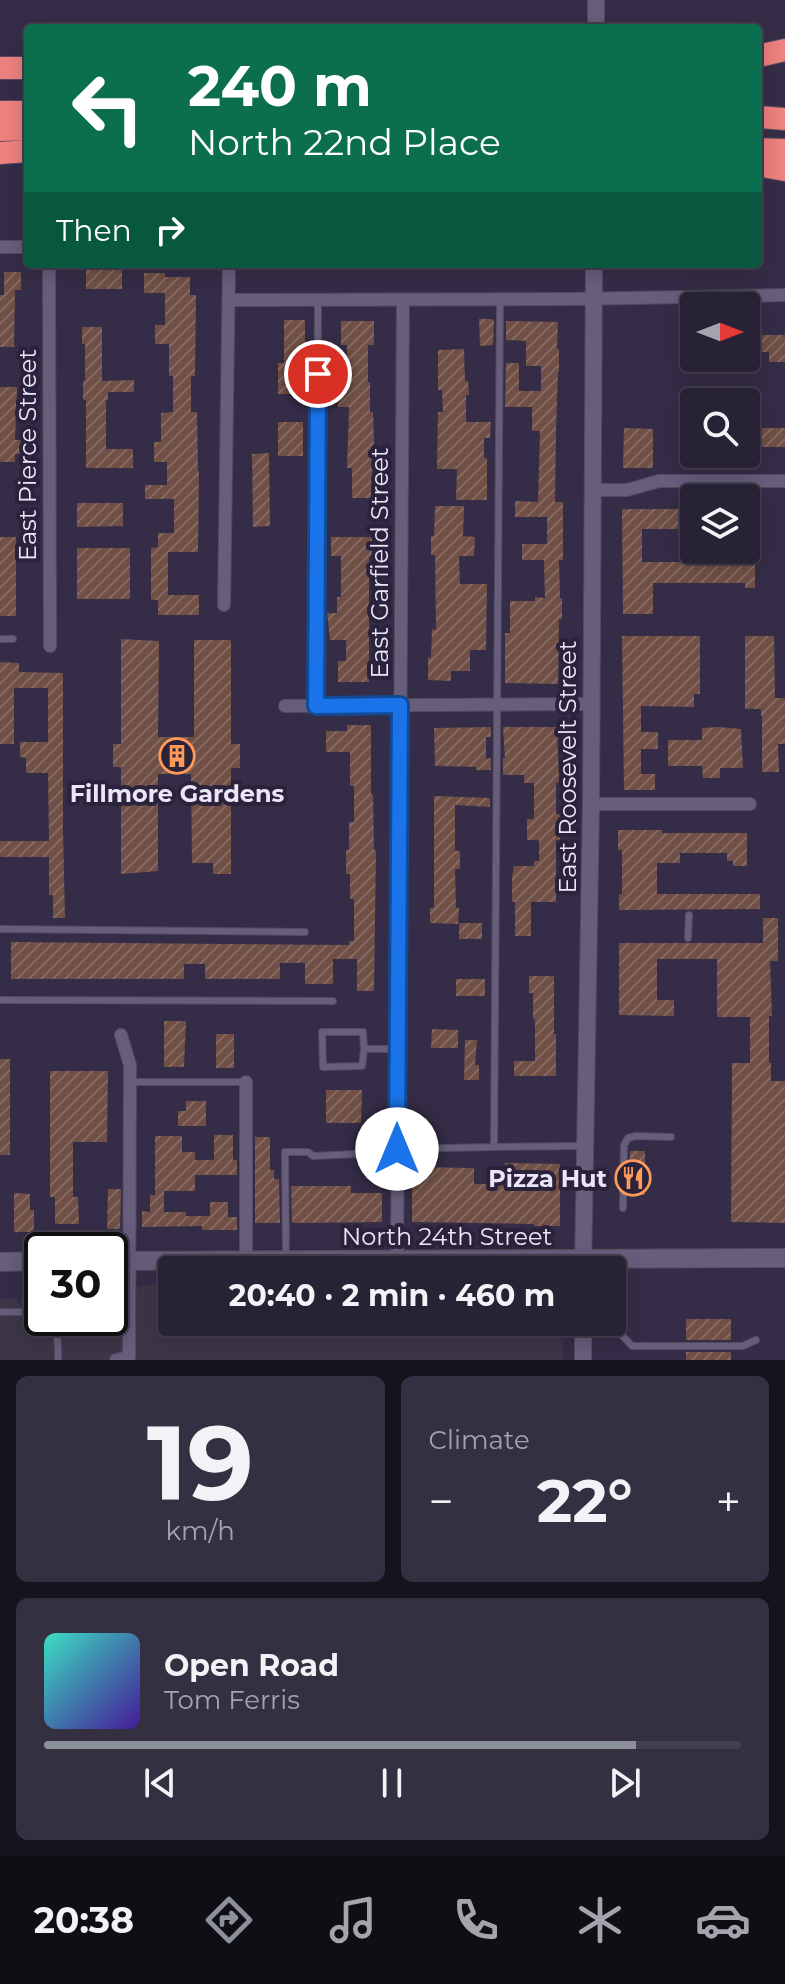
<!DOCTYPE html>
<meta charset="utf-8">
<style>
body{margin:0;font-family:Montserrat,sans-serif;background:#342f41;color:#f1f3f6;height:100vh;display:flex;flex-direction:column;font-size:30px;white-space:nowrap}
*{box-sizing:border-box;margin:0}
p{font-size:26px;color:#a5a4ad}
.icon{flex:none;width:44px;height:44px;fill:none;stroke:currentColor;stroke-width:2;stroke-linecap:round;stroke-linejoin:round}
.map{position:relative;height:1360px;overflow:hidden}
.details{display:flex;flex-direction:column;gap:16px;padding:16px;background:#16131d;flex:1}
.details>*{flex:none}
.guide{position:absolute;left:24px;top:24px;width:738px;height:244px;border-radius:8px;box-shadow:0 4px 20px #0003,0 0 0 2px #443f50;background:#0b6e4f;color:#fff;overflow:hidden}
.needle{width:52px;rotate:90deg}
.buttons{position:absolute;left:680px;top:292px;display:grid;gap:16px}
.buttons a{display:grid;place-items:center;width:80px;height:80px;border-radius:8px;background:#282235;box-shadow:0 4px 20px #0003,0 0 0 2px #443f50;font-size:40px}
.speed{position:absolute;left:24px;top:1232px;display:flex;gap:16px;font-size:40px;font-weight:700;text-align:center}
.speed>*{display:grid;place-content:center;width:104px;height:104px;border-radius:50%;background:#282235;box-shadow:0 4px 20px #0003,0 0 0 2px #443f50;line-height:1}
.speed .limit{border:4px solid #111;border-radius:12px;background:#fff;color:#111}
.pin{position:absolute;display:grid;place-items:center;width:68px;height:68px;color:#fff;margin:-34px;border:4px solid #fff;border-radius:50%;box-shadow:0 2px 8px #0007}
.me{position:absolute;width:88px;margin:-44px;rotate:0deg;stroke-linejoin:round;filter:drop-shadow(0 0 6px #0008)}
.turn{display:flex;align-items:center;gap:28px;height:168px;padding:0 32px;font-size:36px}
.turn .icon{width:104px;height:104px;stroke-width:2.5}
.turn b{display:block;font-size:56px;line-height:68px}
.then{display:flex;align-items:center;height:76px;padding:0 32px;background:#0003;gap:16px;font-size:30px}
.big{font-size:60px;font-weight:700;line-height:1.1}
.details .widget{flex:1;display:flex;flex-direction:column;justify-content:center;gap:12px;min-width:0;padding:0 28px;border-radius:12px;background:#342f41}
.details .dial{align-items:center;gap:0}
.dial b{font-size:104px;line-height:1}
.song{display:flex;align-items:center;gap:24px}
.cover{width:96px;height:96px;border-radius:12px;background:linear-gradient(135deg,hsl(170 70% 55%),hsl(260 70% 35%))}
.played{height:8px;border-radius:4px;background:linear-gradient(90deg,#8c9099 85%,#443f50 85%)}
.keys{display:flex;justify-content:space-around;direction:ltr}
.heat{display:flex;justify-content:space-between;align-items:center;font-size:44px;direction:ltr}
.details .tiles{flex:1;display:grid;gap:16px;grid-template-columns:1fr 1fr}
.widget:last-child{grid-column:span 2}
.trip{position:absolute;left:158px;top:1256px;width:468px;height:80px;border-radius:8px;background:#282235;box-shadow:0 4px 20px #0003,0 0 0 2px #443f50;font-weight:700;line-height:80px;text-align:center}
.menu{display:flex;height:128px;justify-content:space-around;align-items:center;background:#100e15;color:#a5a4ad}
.menu .icon{width:56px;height:56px}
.menu .selected{color:#8c9099}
.menu b{font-size:36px;color:#f1f3f6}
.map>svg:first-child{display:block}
</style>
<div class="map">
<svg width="785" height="1360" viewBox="0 0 785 1360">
<defs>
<pattern id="building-hatch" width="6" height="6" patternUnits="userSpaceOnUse" patternTransform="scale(2)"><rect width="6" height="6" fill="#705046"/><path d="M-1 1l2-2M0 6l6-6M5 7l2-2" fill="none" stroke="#856961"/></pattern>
</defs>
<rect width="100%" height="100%" fill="#352d47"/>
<path fill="#3c3647" d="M 172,1282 L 172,1322 L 564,1322 L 563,1360 L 0,1360 L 0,1299 L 17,1299 L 18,1303 L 42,1303 L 42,1318 L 110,1318 L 110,1289 Z"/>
<path fill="url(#building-hatch)" d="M 86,267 L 122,267 L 122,289 L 86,289 Z
M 4,272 L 21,272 L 21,290 L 15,290 L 14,347 L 0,347 L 0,295 L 4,295 Z
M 144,273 L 165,273 L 165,277 L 190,277 L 190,295 L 196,295 L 195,376 L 191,376 L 191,412 L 197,412 L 198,471 L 199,471 L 198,552 L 168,552 L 168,595 L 199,595 L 199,615 L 158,615 L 158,600 L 151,600 L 151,548 L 158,547 L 158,533 L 174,533 L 174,499 L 145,499 L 145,485 L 167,485 L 167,462 L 154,462 L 154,442 L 161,442 L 161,413 L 173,412 L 173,376 L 169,376 L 169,344 L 155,344 L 155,325 L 165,325 L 165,293 L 144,293 Z
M 479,319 L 492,319 L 494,321 L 493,345 L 480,346 Z
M 284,320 L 305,320 L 305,347 L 301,347 L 301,378 L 305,378 L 305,394 L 278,394 L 278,363 L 284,363 Z
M 341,321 L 374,321 L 374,345 L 368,345 L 368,382 L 370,382 L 370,412 L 373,412 L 374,440 L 371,498 L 352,498 L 352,468 L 347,468 L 349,407 L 338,407 L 338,382 L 347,382 L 347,345 L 341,345 Z
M 506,321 L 558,322 L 557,349 L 559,349 L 559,372 L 558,372 L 556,431 L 555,502 L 563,502 L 563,560 L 559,560 L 560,598 L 562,598 L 562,619 L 559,619 L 558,684 L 505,683 L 505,633 L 510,633 L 510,601 L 535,601 L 535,597 L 545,598 L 544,560 L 522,560 L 522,544 L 547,544 L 547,517 L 515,517 L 515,501 L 538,502 L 540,431 L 532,431 L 532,407 L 505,407 L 506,363 L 519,363 L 519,391 L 541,391 L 541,366 L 526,366 L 526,341 L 506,340 Z
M 82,327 L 102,327 L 102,381 L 134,380 L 134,392 L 108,392 L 108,400 L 106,400 L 106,449 L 133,449 L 133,468 L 86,468 L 86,400 L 83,400 L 83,381 L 85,381 L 85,344 L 82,344 Z
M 746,335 L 785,335 L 785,362 L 769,362 L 769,352 L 746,352 Z
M 464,349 L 465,381 L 468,381 L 469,395 L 466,395 L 466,422 L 491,422 L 490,438 L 484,438 L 484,458 L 487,458 L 487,500 L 456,500 L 457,469 L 437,469 L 438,412 L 443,412 L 442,390 L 438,390 L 438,350 Z
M 0,387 L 17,387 L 15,440 L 22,440 L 22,454 L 15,454 L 15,462 L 0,462 Z
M 746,418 L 759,418 L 759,428 L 785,428 L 785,447 L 759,447 L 759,459 L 747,459 Z
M 278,422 L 303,422 L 303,456 L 278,456 Z
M 624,428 L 653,429 L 653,468 L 623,468 Z
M 269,453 L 270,526 L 253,527 L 252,454 Z
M 77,503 L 123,503 L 123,526 L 77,527 Z
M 435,506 L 464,506 L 463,536 L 475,537 L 474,556 L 459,556 L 460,584 L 487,584 L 486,650 L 470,650 L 470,671 L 451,671 L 451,681 L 428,680 L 428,657 L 431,658 L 432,629 L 436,630 L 435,555 L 431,555 L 431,536 L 434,536 Z
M 622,509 L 694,509 L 694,529 L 642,529 L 642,562 L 692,562 L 692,550 L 721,550 L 721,562 L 745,562 L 745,556 L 755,556 L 755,588 L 745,588 L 745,583 L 653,583 L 653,614 L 623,614 Z
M 0,537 L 16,537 L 16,616 L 0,616 Z
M 331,537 L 375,537 L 375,556 L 369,556 L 369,682 L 338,682 L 338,661 L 346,661 L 346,640 L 330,640 L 327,613 L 337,613 L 337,597 L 341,597 L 341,556 L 331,556 Z
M 77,548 L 130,548 L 130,599 L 77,599 Z
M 622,636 L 700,636 L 700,694 L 694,694 L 694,707 L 641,706 L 641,732 L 658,732 L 658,749 L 641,749 L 641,774 L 655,774 L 655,790 L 624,790 Z
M 745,636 L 774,636 L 775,698 L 785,698 L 785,744 L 778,744 L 779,772 L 762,772 L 762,716 L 761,716 L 761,709 L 745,709 Z
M 121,639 L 159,641 L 158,737 L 194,737 L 194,640 L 231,640 L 231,744 L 240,744 L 240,768 L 231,768 L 231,874 L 213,874 L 213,863 L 192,863 L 191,774 L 158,774 L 158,871 L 121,874 L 121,767 L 113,767 L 113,744 L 121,744 Z
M 0,662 L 19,663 L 19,672 L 63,673 L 63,832 L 65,918 L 53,918 L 53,895 L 49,895 L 49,857 L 0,857 L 0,841 L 49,841 L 48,773 L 26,773 L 26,758 L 20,757 L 20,742 L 48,742 L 48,688 L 14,688 L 14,744 L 0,744 Z
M 347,725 L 371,725 L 371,794 L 373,794 L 374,850 L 376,850 L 374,991 L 357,991 L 357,959 L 333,959 L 333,984 L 305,984 L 305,963 L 280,963 L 280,979 L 205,979 L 205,964 L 184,964 L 184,979 L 11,979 L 11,942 L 349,945 L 349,941 L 354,941 L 354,899 L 350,899 L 350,874 L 346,874 L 346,850 L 349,850 L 349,822 L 354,822 L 354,786 L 350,786 L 350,752 L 326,752 L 326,731 L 347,731 Z
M 491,727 L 491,737 L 486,737 L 486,759 L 491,758 L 491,770 L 476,770 L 476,767 L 435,766 L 434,728 Z
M 503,727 L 557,727 L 559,782 L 556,783 L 556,814 L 560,814 L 560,840 L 556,840 L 556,902 L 531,902 L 531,936 L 515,936 L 515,902 L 512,902 L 512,877 L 514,866 L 534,866 L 534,861 L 539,861 L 539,840 L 527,840 L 527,819 L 534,819 L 534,783 L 524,783 L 524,775 L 503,775 L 503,758 L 505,758 Z
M 719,727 L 741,729 L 743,768 L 720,768 L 720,778 L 703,778 L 702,766 L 668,766 L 668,740 L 702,740 L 702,728 Z
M 434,796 L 490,798 L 490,807 L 455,805 L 455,851 L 460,851 L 460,869 L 455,869 L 456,908 L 459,908 L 458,924 L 430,923 L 430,908 L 434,908 Z
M 618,830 L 662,830 L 662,833 L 747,833 L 747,866 L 733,866 L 733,861 L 727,861 L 727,853 L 680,853 L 680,863 L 657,863 L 657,894 L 760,894 L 760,909 L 619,910 L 619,894 L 622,894 L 622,850 L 618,850 Z
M 763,918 L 778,918 L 778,961 L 770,961 L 772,1016 L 769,1016 L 769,1063 L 771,1063 L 771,1081 L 785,1081 L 785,1223 L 731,1222 L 732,1063 L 750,1063 L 750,1017 L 717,1017 L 717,959 L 657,959 L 657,1000 L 674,1000 L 674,1016 L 619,1015 L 619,943 L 763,943 Z
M 459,923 L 482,923 L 482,939 L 459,939 Z
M 529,976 L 554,976 L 554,1034 L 556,1034 L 556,1076 L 514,1076 L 514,1061 L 535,1061 L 535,1019 L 533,1019 L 533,993 L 529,993 Z
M 456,979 L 485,979 L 485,996 L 456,996 Z
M 164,1021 L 186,1021 L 184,1067 L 164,1067 Z
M 432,1029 L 458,1030 L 458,1048 L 431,1048 Z
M 216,1034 L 234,1034 L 234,1068 L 216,1068 Z
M 465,1040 L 477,1040 L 475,1065 L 479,1065 L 479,1080 L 464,1080 Z
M 0,1059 L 10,1059 L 10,1155 L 0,1155 Z
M 50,1071 L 108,1071 L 107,1142 L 73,1142 L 73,1197 L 78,1197 L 79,1224 L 55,1224 L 55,1197 L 50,1197 Z
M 326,1090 L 362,1090 L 361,1123 L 326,1123 Z
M 186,1101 L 206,1101 L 206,1126 L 178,1126 L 178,1111 L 186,1111 Z
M 214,1135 L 233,1135 L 233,1160 L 237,1160 L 237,1175 L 195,1175 L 195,1191 L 164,1191 L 164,1212 L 186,1212 L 186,1216 L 210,1216 L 210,1202 L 228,1202 L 228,1217 L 237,1217 L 237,1230 L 202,1230 L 202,1226 L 142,1227 L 142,1211 L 150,1212 L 150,1195 L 155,1195 L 155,1136 L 182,1136 L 182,1152 L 195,1152 L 195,1160 L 214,1160 Z
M 255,1137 L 270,1137 L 270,1170 L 274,1170 L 274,1179 L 279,1179 L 280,1223 L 255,1223 Z
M 630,1151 L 645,1151 L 645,1195 L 629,1194 Z
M 505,1163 L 560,1164 L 560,1226 L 534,1226 L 534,1224 L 412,1222 L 412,1167 L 474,1168 L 474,1184 L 505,1184 Z
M 291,1186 L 351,1186 L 351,1193 L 382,1193 L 382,1222 L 292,1223 Z
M 108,1189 L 121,1189 L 120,1229 L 107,1229 Z
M 14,1193 L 30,1194 L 30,1210 L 34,1210 L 34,1232 L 14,1232 Z
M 686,1319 L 731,1319 L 731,1340 L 686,1340 Z
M 686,1352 L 731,1352 L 731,1360 L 686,1360 Z"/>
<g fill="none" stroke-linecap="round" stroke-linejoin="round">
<defs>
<path id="service" d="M 500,299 L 494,1147 L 582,1146
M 0,639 L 13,639
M 316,706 L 318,300
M 0,929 L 305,932
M 688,938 L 689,915
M 0,1000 L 333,1001
M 364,1049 L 362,1066 L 323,1067 L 322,1032 L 363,1032 L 364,1049 L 397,1049
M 130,1082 L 246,1082
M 397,1149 L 494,1147
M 623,1208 L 624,1145 L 628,1138 L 636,1136 L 671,1137
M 286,1257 L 285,1152 L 308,1152 L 313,1156 L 355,1154
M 0,1312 L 38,1312 L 42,1314
M 48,1318 C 59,1330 58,1344 58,1360
M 619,1332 L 632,1346 L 743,1346 L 756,1340"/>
<path id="minor" d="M 0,247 L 28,247
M 49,264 L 50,646
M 228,300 L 576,299 L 785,295
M 591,490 L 627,490 L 659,481 L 785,481
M 224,605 L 229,264
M 285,706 L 591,704
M 591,804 L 750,804
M 246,1082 L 246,1260
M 397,1260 L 403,300
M 116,1360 L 129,1357 L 130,1065 L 121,1035"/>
<path id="tertiary" d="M 596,28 L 596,0
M 583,1270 L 591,804 L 594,264
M 583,1360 L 583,1322"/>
<path id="secondary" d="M 110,1261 L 785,1258
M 0,1262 L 42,1261"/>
<path id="motorway" d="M 758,56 L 785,50
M 0,68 L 28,68
M 0,112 L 28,112
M 758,117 L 785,119
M 0,130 L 28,129
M 758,149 L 785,150
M 0,153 L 28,151
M 758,165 L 785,170"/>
</defs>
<use href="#service" stroke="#524c61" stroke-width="8"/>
<use href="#minor" stroke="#524c61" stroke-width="14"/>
<use href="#tertiary" stroke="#524c61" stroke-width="18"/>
<use href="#secondary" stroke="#524c61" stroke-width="20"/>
<use href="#motorway" stroke="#524c61" stroke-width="24"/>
<use href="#service" stroke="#665e7b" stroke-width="6"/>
<use href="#minor" stroke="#665e7b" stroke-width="12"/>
<use href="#tertiary" stroke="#665e7b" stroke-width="16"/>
<use href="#secondary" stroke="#665e7b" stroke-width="18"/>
<use href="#motorway" stroke="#ed817e" stroke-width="22"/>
</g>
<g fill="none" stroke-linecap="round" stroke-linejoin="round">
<defs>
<path id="route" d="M 318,374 L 316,706 L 400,705 L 397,1149"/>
</defs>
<use href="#route" stroke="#114b97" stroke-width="20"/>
<use href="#route" stroke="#1a73e8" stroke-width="14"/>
</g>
<defs>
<symbol id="building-ring" viewBox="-11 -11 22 22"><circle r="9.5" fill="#2b233c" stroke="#ff9b5a" stroke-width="1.5"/><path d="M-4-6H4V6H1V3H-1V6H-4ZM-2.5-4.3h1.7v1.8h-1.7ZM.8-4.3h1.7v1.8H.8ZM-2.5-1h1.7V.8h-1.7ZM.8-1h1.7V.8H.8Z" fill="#ff9b5a"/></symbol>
<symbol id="restaurant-ring" viewBox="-11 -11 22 22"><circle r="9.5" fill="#2b233c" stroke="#ff9b5a" stroke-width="1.5"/><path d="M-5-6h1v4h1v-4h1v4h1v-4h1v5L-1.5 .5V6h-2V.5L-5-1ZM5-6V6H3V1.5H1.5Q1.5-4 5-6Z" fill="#ff9b5a"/></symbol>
</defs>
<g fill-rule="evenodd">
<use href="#building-ring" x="157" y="736" width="40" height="40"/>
<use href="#restaurant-ring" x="613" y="1158" width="40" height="40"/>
</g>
<g text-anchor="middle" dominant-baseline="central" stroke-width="8" stroke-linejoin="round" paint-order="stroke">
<g font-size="24" fill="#ebe7f8" stroke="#2b233c">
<text transform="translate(27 455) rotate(-90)">East Pierce Street</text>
<text transform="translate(379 563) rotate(-90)">East Garfield Street</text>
<text transform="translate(567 767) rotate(-90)">East Roosevelt Street</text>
<text x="447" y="1236">North 24th Street</text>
</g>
<g font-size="24" font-weight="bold" fill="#ebe7f8" stroke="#2b233c">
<text x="177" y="793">Fillmore Gardens</text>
<text x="607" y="1178" text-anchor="end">Pizza Hut</text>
</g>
</g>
</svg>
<div class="buttons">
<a><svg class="needle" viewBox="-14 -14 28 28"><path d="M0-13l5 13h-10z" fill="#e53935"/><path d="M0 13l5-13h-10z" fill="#a5a4ad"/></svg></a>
<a><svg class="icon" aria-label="search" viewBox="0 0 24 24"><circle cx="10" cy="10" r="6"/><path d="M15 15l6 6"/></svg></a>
<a><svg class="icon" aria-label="layers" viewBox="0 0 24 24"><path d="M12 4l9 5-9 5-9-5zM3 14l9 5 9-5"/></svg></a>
</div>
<div class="speed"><div class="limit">30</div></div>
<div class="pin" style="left:318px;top:374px;background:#d93025"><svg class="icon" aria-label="arrive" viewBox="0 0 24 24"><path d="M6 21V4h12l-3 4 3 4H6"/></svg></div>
<svg class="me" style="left:397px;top:1149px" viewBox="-20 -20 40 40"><circle r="19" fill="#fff"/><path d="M0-13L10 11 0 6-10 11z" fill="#1a73e8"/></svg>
<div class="trip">20:40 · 2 min · 460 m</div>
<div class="guide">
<div class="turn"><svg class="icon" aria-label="left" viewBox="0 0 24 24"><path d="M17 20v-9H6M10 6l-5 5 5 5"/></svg><div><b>240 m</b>North 22nd Place</div></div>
<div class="then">Then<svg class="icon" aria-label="right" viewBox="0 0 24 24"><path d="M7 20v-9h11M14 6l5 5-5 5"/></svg></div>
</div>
</div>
<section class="details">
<div class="tiles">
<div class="widget dial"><b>19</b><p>km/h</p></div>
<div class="widget"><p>Climate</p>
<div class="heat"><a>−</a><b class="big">22°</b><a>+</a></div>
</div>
<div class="widget">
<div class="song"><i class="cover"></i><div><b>Open Road</b><p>Tom Ferris</p></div></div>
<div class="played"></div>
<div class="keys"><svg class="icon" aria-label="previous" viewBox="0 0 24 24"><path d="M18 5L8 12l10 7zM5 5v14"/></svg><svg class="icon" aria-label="pause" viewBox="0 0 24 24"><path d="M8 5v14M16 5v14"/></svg><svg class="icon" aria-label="next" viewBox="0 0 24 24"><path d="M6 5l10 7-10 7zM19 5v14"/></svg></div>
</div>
</div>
</section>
<nav class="menu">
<b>20:38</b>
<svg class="icon selected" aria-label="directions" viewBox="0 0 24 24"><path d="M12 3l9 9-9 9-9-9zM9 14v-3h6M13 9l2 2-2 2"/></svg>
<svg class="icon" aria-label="music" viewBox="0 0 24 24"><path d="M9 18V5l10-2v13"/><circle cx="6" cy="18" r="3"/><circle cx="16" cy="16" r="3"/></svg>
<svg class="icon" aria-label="phone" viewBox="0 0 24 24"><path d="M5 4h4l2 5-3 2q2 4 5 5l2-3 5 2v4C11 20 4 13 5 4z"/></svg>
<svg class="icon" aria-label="climate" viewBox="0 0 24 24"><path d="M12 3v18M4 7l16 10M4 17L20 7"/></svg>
<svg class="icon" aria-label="car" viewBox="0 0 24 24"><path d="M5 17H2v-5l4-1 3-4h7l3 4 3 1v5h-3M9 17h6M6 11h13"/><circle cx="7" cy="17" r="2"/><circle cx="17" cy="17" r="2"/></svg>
</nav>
